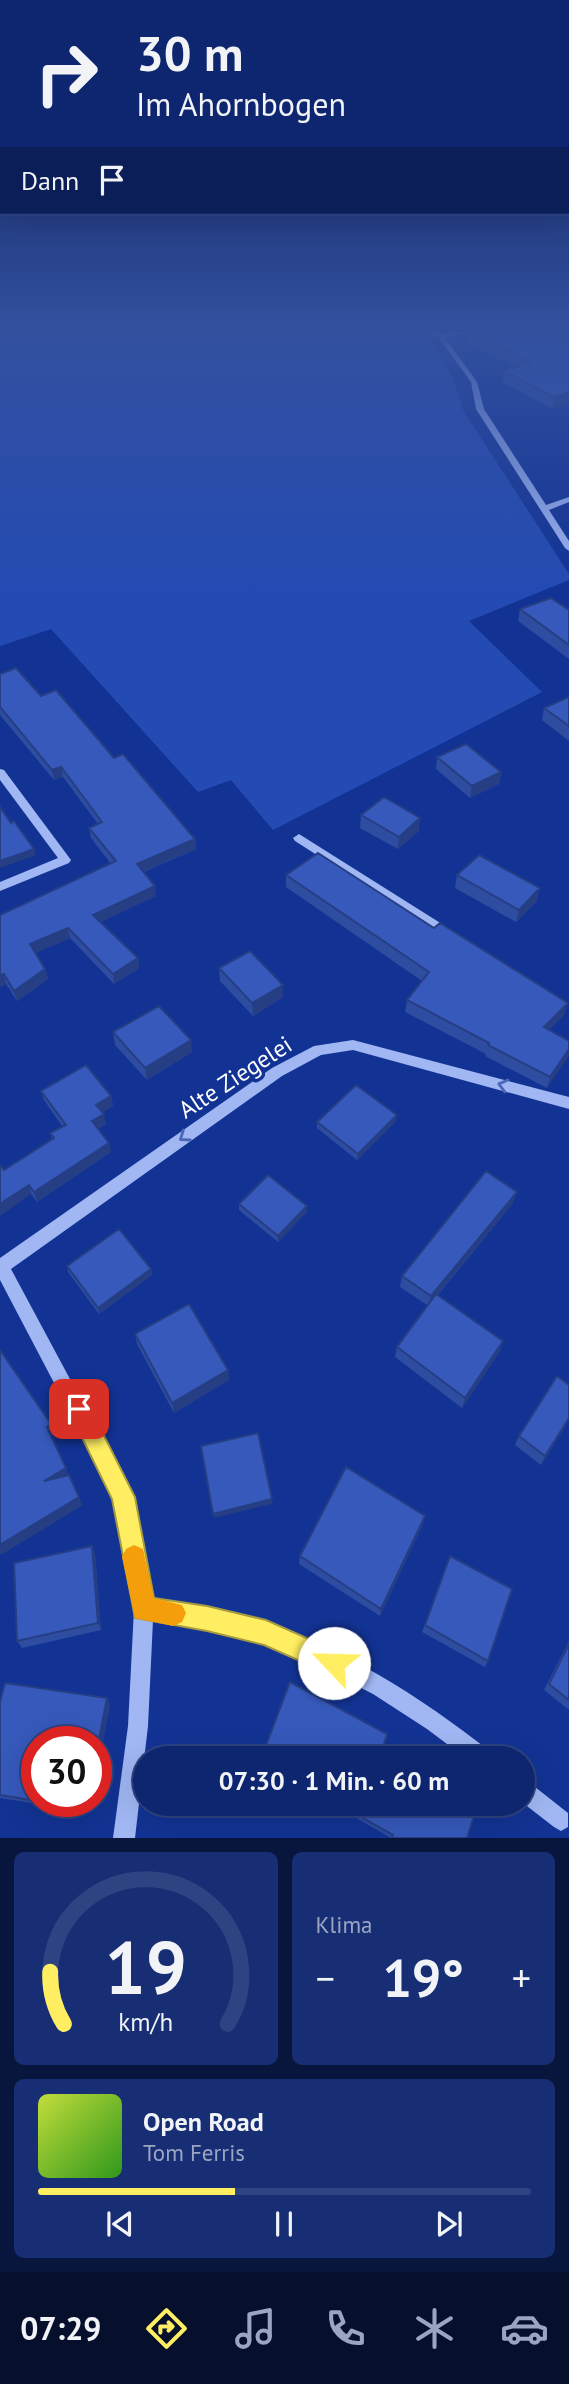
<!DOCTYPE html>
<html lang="de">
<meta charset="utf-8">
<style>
body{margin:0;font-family:"PT Sans",sans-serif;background:#172e74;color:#f1f3f6;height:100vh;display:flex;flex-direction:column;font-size:26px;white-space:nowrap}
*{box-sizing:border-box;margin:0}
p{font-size:23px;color:#9ba5c3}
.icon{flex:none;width:38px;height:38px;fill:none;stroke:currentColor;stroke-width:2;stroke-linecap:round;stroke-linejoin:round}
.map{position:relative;height:1838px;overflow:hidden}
.details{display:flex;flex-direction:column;gap:14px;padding:14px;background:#08153d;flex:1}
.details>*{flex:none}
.banner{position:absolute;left:0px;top:0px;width:570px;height:214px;box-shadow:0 7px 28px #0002,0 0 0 2px #2e4382;background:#0e266f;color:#f1f3f6;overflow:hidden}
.speed{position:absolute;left:21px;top:1726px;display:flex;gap:14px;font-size:35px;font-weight:700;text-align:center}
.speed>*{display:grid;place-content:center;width:91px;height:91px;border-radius:50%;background:#0e266f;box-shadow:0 7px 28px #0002,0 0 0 2px #2e4382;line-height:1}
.speed .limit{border:10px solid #d22;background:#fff;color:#111}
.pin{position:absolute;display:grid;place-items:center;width:60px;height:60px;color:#fff;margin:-30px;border-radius:14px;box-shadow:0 4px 10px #0006}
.me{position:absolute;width:77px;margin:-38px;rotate:294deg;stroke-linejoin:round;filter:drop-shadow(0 0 5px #0008)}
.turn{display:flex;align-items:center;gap:24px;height:147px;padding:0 21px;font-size:32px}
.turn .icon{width:91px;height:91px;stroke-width:2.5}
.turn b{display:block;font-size:49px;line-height:60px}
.then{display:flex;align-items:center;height:66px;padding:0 21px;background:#0003;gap:14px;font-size:26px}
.big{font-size:52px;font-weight:700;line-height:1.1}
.details .card{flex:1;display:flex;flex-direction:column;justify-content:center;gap:10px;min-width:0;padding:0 24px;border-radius:10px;background:#172e74}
.details .dial{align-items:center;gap:0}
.dial svg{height:182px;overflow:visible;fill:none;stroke:#2e4382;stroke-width:7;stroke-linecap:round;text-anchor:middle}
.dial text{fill:#f1f3f6;stroke:none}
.song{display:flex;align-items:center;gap:21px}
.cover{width:84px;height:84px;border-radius:10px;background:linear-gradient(135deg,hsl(70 70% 55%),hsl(110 70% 35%))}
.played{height:7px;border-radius:4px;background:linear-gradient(90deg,#ffee62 40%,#2e4382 40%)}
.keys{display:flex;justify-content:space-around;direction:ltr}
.heat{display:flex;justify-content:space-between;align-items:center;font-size:38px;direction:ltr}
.details .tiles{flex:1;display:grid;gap:14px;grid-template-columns:1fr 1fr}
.card:last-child{grid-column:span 2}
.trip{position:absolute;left:133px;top:1746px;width:402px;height:70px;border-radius:35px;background:#0e266f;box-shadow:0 7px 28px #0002,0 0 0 2px #2e4382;font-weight:700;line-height:70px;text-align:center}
.tabs{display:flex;height:112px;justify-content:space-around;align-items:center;background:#060f2c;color:#9ba5c3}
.tabs .icon{width:49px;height:49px}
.tabs .on{color:#ffee62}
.tabs b{font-size:32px;color:#f1f3f6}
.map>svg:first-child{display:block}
</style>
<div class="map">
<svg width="569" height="1838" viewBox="0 0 569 1838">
<rect width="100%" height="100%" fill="#123394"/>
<path fill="#244bb3" d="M 0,331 L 418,331 C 443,350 455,380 463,410 L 569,574 L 569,580 L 469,621 L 542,692 L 273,830 L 231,780 L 198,792 L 51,629 L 0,646 Z"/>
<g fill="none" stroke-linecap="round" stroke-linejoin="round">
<path fill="#a0b7f3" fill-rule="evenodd" d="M 429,331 L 436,331 L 442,335 L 464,331 L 476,331 L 445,338 L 477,382 L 484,409 L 546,505 L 569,497 L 569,502 L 549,510 L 569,541 L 569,551 L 565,548 L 476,409 L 471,382 L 439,338 Z
M 0,769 L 4,770 L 71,860 L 69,863 L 0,891 L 0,882 L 58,858 L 0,780 Z
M 299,834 L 453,931 L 455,934 L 453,937 L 445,937 L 295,841 L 293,838 Z
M 353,1040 L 569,1097 L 569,1109 L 353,1050 L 321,1055 L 282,1076 L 11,1269 L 130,1491 L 152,1601 C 184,1605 216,1609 247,1618 C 337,1643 418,1695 491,1752 L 494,1759 L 467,1759 L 427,1729 L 373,1694 L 292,1653 L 235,1634 L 153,1620 L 148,1726 L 135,1838 L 113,1838 L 128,1726 L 134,1609 L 115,1499 L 0,1280 L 0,1258 L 272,1068 L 314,1046 Z
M 523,1780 L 530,1783 L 568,1813 L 568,1827 L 561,1831 L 554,1827 L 523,1803 Z"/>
</g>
<path fill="#2e4da1" d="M 469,331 L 569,331 L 569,403 L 552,409 L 503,382 L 504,371 L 516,367 L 467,342 Z
M 520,609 L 569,610 L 569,659 L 518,621 Z
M 0,674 L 41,696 L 114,758 L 195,839 L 196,849 L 144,872 L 156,896 L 100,922 L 138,958 L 139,968 L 114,984 L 70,938 L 35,953 L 45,969 L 48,979 L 17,1001 L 6,984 L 0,987 L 0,915 L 111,864 L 91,838 L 89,828 L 98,824 L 63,777 L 54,780 L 0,715 Z
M 569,697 L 569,741 L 542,720 L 544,708 Z
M 437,757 L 501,772 L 499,784 L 470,798 L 436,769 Z
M 361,815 L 419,831 L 398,849 L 360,828 Z
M 286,875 L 434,928 L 564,1015 L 549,1030 L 569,1041 L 547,1088 L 485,1056 L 486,1054 L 405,1012 L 407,1000 L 422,981 L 286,887 Z
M 457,875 L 537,901 L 516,922 L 455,888 Z
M 219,968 L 283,985 L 283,997 L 253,1016 L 220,981 Z
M 113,1032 L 192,1052 L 147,1080 L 115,1045 Z
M 41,1091 L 111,1096 L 113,1106 L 102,1112 L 106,1124 L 98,1129 L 109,1143 L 111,1152 L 37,1202 L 31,1194 L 4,1170 L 52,1140 L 50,1133 L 62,1126 L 44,1100 Z
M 396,1121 L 357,1160 L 317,1128 L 317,1122 Z
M 513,1203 L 438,1295 L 503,1341 L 500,1351 L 462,1408 L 395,1357 L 397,1347 L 427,1305 L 400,1287 L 402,1276 Z
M 239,1204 L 307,1206 L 307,1212 L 278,1242 L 239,1210 Z
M 67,1266 L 151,1269 L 152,1275 L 99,1314 L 68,1272 Z
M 135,1334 L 228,1370 L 229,1380 L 174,1413 L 137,1344 Z
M 569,1420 L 541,1465 L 515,1445 L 519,1436 Z
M 423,1524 L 380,1616 L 299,1564 L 300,1556 Z
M 95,1554 L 101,1630 L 22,1648 L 17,1641 Z
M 450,1556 L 488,1661 L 485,1667 L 422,1632 Z
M 569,1641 L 569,1710 L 544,1690 Z
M 107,1698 L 110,1704 L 96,1779 L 96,1741 L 37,1801 L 92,1801 L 90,1812 L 0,1798 L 0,1702 Z
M 332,1804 L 458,1804 L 467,1838 L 391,1838 Z"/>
<path fill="#263e83" d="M 569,392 L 569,403 L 552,409 L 554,397 Z
M 61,767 L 63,777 L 54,780 L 52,770 Z
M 501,772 L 499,784 L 470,798 L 472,786 Z
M 420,818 L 419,831 L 398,849 L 399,837 Z
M 195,839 L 196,849 L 138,874 L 137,864 Z
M 34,849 L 36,855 L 0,868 L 0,861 Z
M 155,886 L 156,896 L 94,925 L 93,915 Z
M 540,888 L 537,901 L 516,922 L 519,910 Z
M 68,928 L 70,938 L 33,954 L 30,944 Z
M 138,958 L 139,968 L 114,984 L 113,974 Z
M 45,969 L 48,979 L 17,1001 L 14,991 Z
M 4,974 L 6,984 L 0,987 L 0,975 Z
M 283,985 L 283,997 L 253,1016 L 252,1003 Z
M 568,1003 L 564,1015 L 540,1039 L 544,1027 Z
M 191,1040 L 192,1052 L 147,1080 L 145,1068 Z
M 569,1049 L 569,1056 L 547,1088 L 550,1077 Z
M 111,1096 L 113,1106 L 99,1115 L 96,1105 Z
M 104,1114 L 106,1124 L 94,1131 L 92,1121 Z
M 397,1115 L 396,1121 L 357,1160 L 358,1154 Z
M 109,1143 L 111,1152 L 37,1202 L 34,1192 Z
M 29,1185 L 31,1194 L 0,1216 L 0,1204 Z
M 517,1192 L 513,1203 L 428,1306 L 431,1296 Z
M 307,1206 L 307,1212 L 278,1242 L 278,1236 Z
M 151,1269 L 152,1275 L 99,1314 L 98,1308 Z
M 503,1341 L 500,1351 L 462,1408 L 465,1398 Z
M 228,1370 L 229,1380 L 174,1413 L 172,1403 Z
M 569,1418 L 569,1420 L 541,1465 L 545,1456 Z
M 51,1424 L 55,1433 L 51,1436 L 47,1427 Z
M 66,1468 L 69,1476 L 44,1481 Z
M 79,1497 L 83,1505 L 1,1555 L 0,1553 L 0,1545 Z
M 272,1499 L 272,1504 L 214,1518 L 213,1514 Z
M 425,1516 L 423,1524 L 380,1616 L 381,1609 Z
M 92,1546 L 95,1554 L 101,1630 L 98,1623 Z
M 107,1698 L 110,1704 L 96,1779 L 96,1755 Z
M 88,1801 L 92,1801 L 90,1812 L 86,1808 Z"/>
<path fill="#3659bb" stroke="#263e83" stroke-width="2" d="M 469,331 L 546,331 L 569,341 L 569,392 L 554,397 L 504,371 L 530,362 Z
M 551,598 L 569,610 L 569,645 L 520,609 Z
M 16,668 L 41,696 L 56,690 L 114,758 L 123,754 L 195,839 L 137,864 L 155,886 L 93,915 L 138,958 L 113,974 L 68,928 L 30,944 L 45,969 L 14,991 L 4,974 L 0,975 L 0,915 L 116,861 L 89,828 L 102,822 L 61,767 L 52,770 L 0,707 L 0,674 Z
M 569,697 L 569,726 L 544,708 Z
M 466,744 L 501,772 L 472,786 L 437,757 Z
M 384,797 L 420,818 L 399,837 L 361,815 Z
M 0,807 L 11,823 L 14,821 L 34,849 L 0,861 Z
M 318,853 L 434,928 L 440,923 L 568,1003 L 544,1027 L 569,1041 L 569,1049 L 550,1077 L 488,1045 L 489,1043 L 407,1000 L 429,972 L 286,875 Z
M 479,855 L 540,888 L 519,910 L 457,875 Z
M 250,951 L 283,985 L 252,1003 L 219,968 Z
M 159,1006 L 191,1040 L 145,1068 L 113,1032 Z
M 86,1065 L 111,1096 L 96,1105 L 104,1114 L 92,1121 L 109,1143 L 34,1192 L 29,1185 L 0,1204 L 0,1165 L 4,1170 L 54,1138 L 50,1133 L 66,1125 L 41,1091 Z
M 356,1085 L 397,1115 L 358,1154 L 317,1122 Z
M 486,1171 L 517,1192 L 431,1296 L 402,1276 Z
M 268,1175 L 307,1206 L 278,1236 L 239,1204 Z
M 119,1229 L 151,1269 L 98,1308 L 67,1266 Z
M 436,1294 L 503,1341 L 465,1398 L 397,1347 Z
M 189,1304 L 228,1370 L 172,1403 L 135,1334 Z
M 0,1350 L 51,1424 L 47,1427 L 66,1468 L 44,1481 L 69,1475 L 79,1497 L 0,1545 Z
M 557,1376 L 569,1385 L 569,1418 L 545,1456 L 519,1436 Z
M 258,1433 L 272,1499 L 213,1514 L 201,1446 Z
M 346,1467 L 425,1516 L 381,1609 L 300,1556 Z
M 92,1546 L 98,1623 L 17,1641 L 14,1563 Z
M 450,1556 L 512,1589 L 488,1661 L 425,1625 Z
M 569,1644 L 569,1700 L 549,1684 Z
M 290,1682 L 387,1734 L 382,1751 L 393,1759 L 261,1759 Z
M 5,1683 L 107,1698 L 96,1755 L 96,1741 L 37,1741 L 37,1801 L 0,1795 L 0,1702 Z
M 37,1801 L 88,1801 L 86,1808 Z
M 338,1804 L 458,1804 L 474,1816 L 467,1838 L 392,1838 L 393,1835 Z"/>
<defs><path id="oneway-chevron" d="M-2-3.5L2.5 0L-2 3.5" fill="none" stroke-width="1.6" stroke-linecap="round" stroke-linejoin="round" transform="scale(1.75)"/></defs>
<g stroke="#4b68ba">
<use href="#oneway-chevron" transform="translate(503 1085) rotate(-165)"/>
<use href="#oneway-chevron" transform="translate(184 1137) rotate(145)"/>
</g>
<linearGradient id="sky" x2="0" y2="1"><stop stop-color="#0a1c51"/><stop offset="0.56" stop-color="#33509f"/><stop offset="1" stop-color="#33509f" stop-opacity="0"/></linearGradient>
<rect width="569" height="588" fill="url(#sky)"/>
<path fill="#ffee62" stroke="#a69b40" stroke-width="2" d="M 79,1398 L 87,1402 L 135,1497 L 154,1598 L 207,1606 L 266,1620 L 343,1654 L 347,1663 L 343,1672 L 334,1676 L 264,1645 L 207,1631 L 135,1618 L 112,1499 L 68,1409 L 71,1402 Z"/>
<path fill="#f59e0b" d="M 134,1545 L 143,1549 L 154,1598 L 182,1605 L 186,1613 L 182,1622 L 173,1626 L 135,1618 L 122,1557 L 126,1549 Z"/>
<g text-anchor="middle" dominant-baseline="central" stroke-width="7" stroke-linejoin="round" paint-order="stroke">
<g font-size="24" fill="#fff" stroke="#123394">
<text transform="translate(235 1077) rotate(-33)">Alte Ziegelei</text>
</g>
</g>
</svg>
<div class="speed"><div class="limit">30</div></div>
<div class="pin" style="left:79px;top:1409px;background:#d93025"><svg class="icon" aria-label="arrive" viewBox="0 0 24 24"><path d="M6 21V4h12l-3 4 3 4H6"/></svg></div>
<svg class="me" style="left:334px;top:1663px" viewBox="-20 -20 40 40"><circle r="19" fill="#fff"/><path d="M0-13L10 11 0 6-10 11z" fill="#ffee62"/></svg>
<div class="trip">07:30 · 1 Min. · 60 m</div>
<div class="banner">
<div class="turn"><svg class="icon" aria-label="right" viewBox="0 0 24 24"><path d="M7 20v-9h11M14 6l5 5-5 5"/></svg><div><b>30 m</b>Im Ahornbogen</div></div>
<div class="then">Dann<svg class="icon" aria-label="arrive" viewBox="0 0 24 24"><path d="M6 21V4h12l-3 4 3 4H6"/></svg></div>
</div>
</div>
<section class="details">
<div class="tiles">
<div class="card dial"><svg viewBox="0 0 100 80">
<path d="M14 69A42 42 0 1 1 86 69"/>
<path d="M14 69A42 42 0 0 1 8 46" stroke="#ffee62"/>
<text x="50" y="56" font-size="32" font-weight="700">19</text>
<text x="50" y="72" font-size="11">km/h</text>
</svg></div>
<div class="card"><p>Klima</p>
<div class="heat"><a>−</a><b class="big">19°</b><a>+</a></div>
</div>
<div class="card">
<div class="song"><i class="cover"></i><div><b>Open Road</b><p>Tom Ferris</p></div></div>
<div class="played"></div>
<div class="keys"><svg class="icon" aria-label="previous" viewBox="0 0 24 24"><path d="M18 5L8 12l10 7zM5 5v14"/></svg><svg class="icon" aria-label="pause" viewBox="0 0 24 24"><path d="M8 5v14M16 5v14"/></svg><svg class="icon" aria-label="next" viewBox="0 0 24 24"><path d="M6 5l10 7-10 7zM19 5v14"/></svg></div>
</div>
</div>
</section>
<nav class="tabs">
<b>07:29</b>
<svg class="icon on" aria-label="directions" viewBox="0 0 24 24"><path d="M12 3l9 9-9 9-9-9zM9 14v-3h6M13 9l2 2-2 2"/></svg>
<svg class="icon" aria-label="music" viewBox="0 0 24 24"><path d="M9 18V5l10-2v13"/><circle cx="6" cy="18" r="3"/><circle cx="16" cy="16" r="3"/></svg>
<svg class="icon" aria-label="phone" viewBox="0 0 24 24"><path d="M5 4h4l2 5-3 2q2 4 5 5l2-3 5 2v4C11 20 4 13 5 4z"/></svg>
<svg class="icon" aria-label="climate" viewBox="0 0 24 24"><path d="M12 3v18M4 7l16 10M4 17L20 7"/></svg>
<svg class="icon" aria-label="car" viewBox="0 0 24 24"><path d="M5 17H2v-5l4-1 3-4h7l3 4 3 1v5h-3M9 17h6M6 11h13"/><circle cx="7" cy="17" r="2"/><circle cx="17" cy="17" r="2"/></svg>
</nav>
